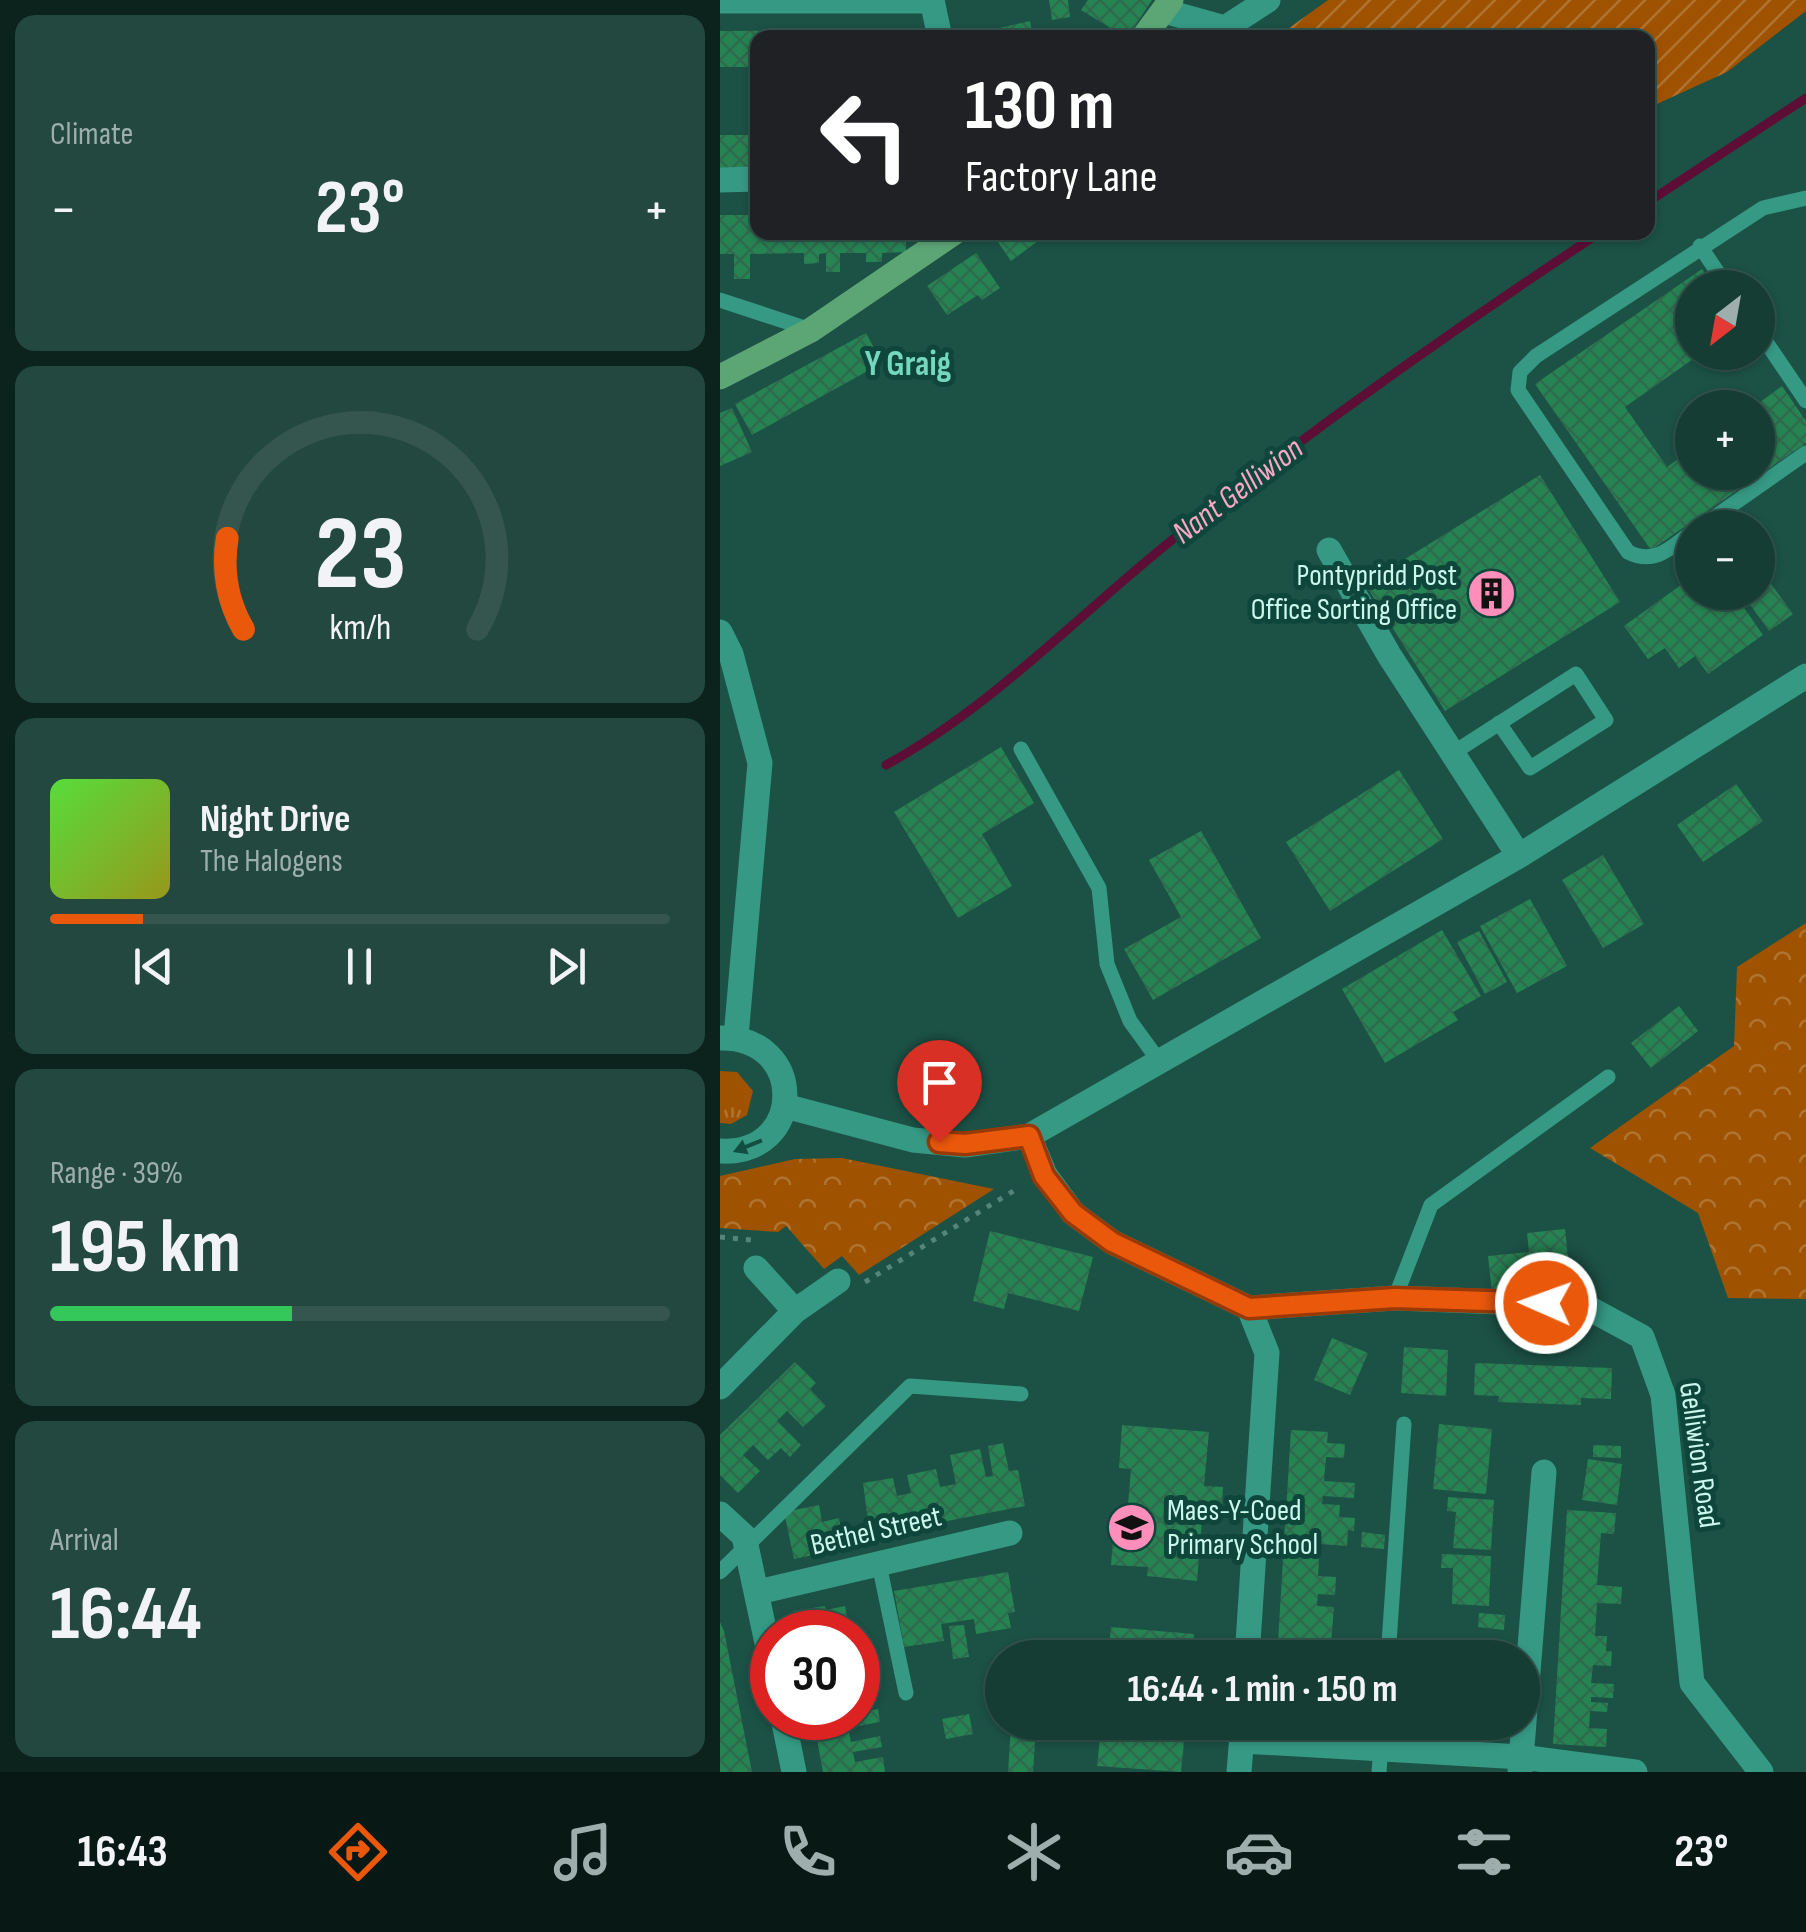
<!DOCTYPE html>
<meta charset="utf-8">
<style>
body{margin:0;font-family:"Sofia Sans Condensed",sans-serif;background:#224840;color:#f1f3f6;height:100vh;display:flex;flex-direction:column;font-size:38px;white-space:nowrap}
*{box-sizing:border-box;margin:0}
p{font-size:32px;color:#9daeac}
.icon{flex:none;width:55px;height:55px;fill:none;stroke:currentColor;stroke-width:2;stroke-linecap:round;stroke-linejoin:round}
.map{position:relative;flex:1;overflow:hidden}
.side{display:flex;flex-direction:column;gap:15px;padding:15px;background:#0c221d;width:720px}
.side>*{flex:none}
.hud{position:absolute;left:30px;top:30px;width:905px;height:210px;border-radius:20px;box-shadow:0 2px 8px #0004,0 0 0 2px #34564f;background:#202124;color:#fff;overflow:hidden}
.needle{width:65px;rotate:211deg}
.controls{position:absolute;left:955px;top:270px;display:grid;gap:20px}
.controls a{display:grid;place-items:center;width:100px;height:100px;border-radius:50%;background:#153d34;box-shadow:0 2px 8px #0004,0 0 0 2px #34564f;font-size:50px}
.speed{position:absolute;left:30px;top:1610px;display:flex;gap:20px;font-size:50px;font-weight:700;text-align:center}
.speed>*{display:grid;place-content:center;width:130px;height:130px;border-radius:50%;background:#153d34;box-shadow:0 2px 8px #0004,0 0 0 2px #34564f;line-height:1}
.speed .limit{border:15px solid #d22;background:#fff;color:#111}
.pin{position:absolute;display:grid;place-items:center;width:85px;height:85px;color:#fff;margin:-102px -42px;border-radius:50% 50% 50% 0;rotate:-45deg;box-shadow:0 0 10px #0007}
.pin .icon{rotate:45deg}
.me{position:absolute;width:110px;margin:-55px;rotate:272deg;stroke-linejoin:round;filter:drop-shadow(0 0 8px #0008)}
.turn{display:flex;align-items:center;gap:35px;height:210px;padding:0 50px;font-size:45px}
.turn .icon{width:130px;height:130px;stroke-width:2.5}
.turn b{display:block;font-size:70px;line-height:85px}
.big{font-size:75px;font-weight:700;line-height:1.1}
.side .card{flex:1;display:flex;flex-direction:column;justify-content:center;gap:15px;min-width:0;padding:0 35px;border-radius:20px;background:#224840}
.side .dial{align-items:center;gap:0}
.dial svg{height:260px;overflow:visible;fill:none;stroke:#34564f;stroke-width:7;stroke-linecap:round;text-anchor:middle}
.dial text{fill:#f1f3f6;stroke:none}
.song{display:flex;align-items:center;gap:30px}
.cover{width:120px;height:120px;border-radius:15px;background:linear-gradient(135deg,hsl(110 70% 55%),hsl(60 70% 35%))}
.played{height:10px;border-radius:5px;background:linear-gradient(90deg,#ea580c 15%,#34564f 15%)}
.keys{display:flex;justify-content:space-around;direction:ltr}
.heat{display:flex;justify-content:space-between;align-items:center;font-size:55px;direction:ltr}
.charge{height:15px;border-radius:8px;background:linear-gradient(90deg,#34c759 39%,#34564f 0)}
.trip{position:absolute;left:265px;top:1640px;width:555px;height:100px;border-radius:50px;background:#153d34;box-shadow:0 2px 8px #0004,0 0 0 2px #34564f;font-weight:700;line-height:100px;text-align:center}
.dock{display:flex;height:160px;justify-content:space-around;align-items:center;background:#081815;color:#9daeac}
.dock .icon{width:70px;height:70px}
.dock .selected{color:#ea580c}
.dock b{font-size:45px;color:#f1f3f6}
main{display:flex;flex:1;min-height:0}
.map>svg:first-child{display:block}
</style>
<main>
<section class="side">
<div class="card"><p>Climate</p>
<div class="heat"><a>−</a><b class="big">23°</b><a>+</a></div>
</div>
<div class="card dial"><svg viewBox="0 0 100 80">
<path d="M14 69A42 42 0 1 1 86 69"/>
<path d="M14 69A42 42 0 0 1 9 41" stroke="#ea580c"/>
<text x="50" y="56" font-size="32" font-weight="700">23</text>
<text x="50" y="72" font-size="11">km/h</text>
</svg></div>
<div class="card">
<div class="song"><i class="cover"></i><div><b>Night Drive</b><p>The Halogens</p></div></div>
<div class="played"></div>
<div class="keys"><svg class="icon" aria-label="previous" viewBox="0 0 24 24"><path d="M18 5L8 12l10 7zM5 5v14"/></svg><svg class="icon" aria-label="pause" viewBox="0 0 24 24"><path d="M8 5v14M16 5v14"/></svg><svg class="icon" aria-label="next" viewBox="0 0 24 24"><path d="M6 5l10 7-10 7zM19 5v14"/></svg></div>
</div>
<div class="card"><p>Range · 39%</p><b class="big">195 km</b><div class="charge"></div></div>
<div class="card"><p>Arrival</p><b class="big">16:44</b></div>
</section>
<div class="map">
<svg width="1086" height="1772" viewBox="0 0 1086 1772">
<defs>
<pattern id="grass-tufts" width="24" height="20" patternUnits="userSpaceOnUse" patternTransform="scale(2.5)"><rect width="24" height="20" fill="#9f5200"/><path d="M3 7l-1-3M5 7V3M7 7l1-3M15 17l-1-3M17 17v-4M19 17l1-3" fill="none" stroke="#af7432"/></pattern>
<pattern id="forest-crowns" width="20" height="18" patternUnits="userSpaceOnUse" patternTransform="scale(2.5)"><rect width="20" height="18" fill="#9f5200"/><path d="M2 6a3 3 0 1 1 6 0M12 15a3 3 0 1 1 6 0" fill="none" stroke="#af7432"/></pattern>
<pattern id="garden-furrows" width="10" height="10" patternUnits="userSpaceOnUse" patternTransform="scale(2.5)"><rect width="10" height="10" fill="#9f5200"/><path d="M-1 1l2-2M0 10L10 0M9 11l2-2" fill="none" stroke="#af7432"/></pattern>
<pattern id="building-cross-hatch" width="8" height="8" patternUnits="userSpaceOnUse" patternTransform="scale(2.5)"><rect width="8" height="8" fill="#268453"/><path d="M0 0l8 8M0 8l8-8" fill="none" stroke="#306a4e"/></pattern>
</defs>
<rect width="100%" height="100%" fill="#1c5145"/>
<path fill="url(#grass-tufts)" d="M 0,1071 L 17,1072 L 33,1091 L 27,1115 L 11,1124 L 0,1123 Z"/>
<path fill="url(#forest-crowns)" d="M 1086,923 L 1086,1299 L 1008,1298 L 978,1213 L 870,1148 L 1014,1046 L 1017,967 Z
M 122,1158 L 274,1189 L 139,1275 L 122,1256 L 104,1269 L 66,1226 L 58,1232 L 0,1228 L 0,1176 L 75,1159 Z"/>
<path fill="url(#garden-furrows)" d="M 608,0 L 1086,0 L 1086,11 L 1007,72 L 928,108 L 928,38 L 558,36 Z"/>
<g fill="none" stroke-linecap="round" stroke-linejoin="round">
<path stroke="#5c0e35" stroke-width="9" d="M 928,202 L 1086,98
M 166,765 C 274,706 361,612 457,536 C 594,428 735,328 881,232"/>
</g>
<path fill="url(#building-cross-hatch)" d="M 329,0 L 348,0 L 350,17 L 332,20 Z
M 368,0 L 432,0 L 407,38 L 361,10 Z
M 310,21 L 313,38 L 273,38 L 271,30 Z
M 198,30 L 198,38 L 38,38 L 38,67 L 0,67 L 0,31 Z
M 28,117 L 38,117 L 38,169 L 0,169 L 0,135 L 28,135 Z
M 0,215 L 38,215 L 38,232 L 186,232 L 186,252 L 162,253 L 162,262 L 146,262 L 146,253 L 120,253 L 120,272 L 106,272 L 106,253 L 99,254 L 99,263 L 84,264 L 84,253 L 30,254 L 30,279 L 14,279 L 14,254 L 0,254 Z
M 271,232 L 330,232 L 291,261 Z
M 256,253 L 280,288 L 262,300 L 258,295 L 227,315 L 207,286 Z
M 982,269 L 995,288 L 972,288 L 972,352 L 983,352 L 905,407 L 947,467 L 972,449 L 972,472 L 1038,472 L 1038,408 L 1032,408 L 1062,386 L 1086,421 L 1086,443 L 931,550 L 815,384 Z
M 146,333 L 162,363 L 32,435 L 15,404 Z
M 12,408 L 32,452 L 0,466 L 0,413 Z
M 820,475 L 900,602 L 725,711 L 645,584 Z
M 1038,566 L 1073,614 L 1049,631 L 1021,592 L 1038,592 Z
M 972,577 L 972,592 L 1013,592 L 1043,635 L 988,674 L 975,656 L 959,668 L 945,648 L 928,659 L 904,626 Z
M 281,747 L 314,803 L 262,834 L 292,886 L 238,918 L 174,812 Z
M 679,770 L 723,839 L 610,911 L 566,842 Z
M 1016,784 L 1043,821 L 983,862 L 957,825 Z
M 481,831 L 541,938 L 433,1000 L 404,949 L 461,917 L 429,860 Z
M 883,855 L 924,924 L 883,948 L 842,880 Z
M 810,899 L 847,966 L 797,993 L 760,926 Z
M 722,930 L 761,996 L 733,1012 L 738,1020 L 665,1063 L 622,989 Z
M 759,931 L 787,982 L 765,994 L 737,942 Z
M 959,1006 L 978,1031 L 931,1068 L 911,1043 Z
M 845,1229 L 851,1284 L 772,1292 L 768,1256 L 809,1252 L 807,1233 Z
M 270,1231 L 373,1257 L 359,1311 L 288,1293 L 284,1309 L 253,1301 Z
M 612,1338 L 648,1353 L 630,1395 L 594,1380 Z
M 684,1347 L 728,1350 L 726,1396 L 681,1393 Z
M 75,1362 L 96,1383 L 90,1389 L 106,1406 L 83,1427 L 67,1411 L 57,1421 L 81,1445 L 70,1457 L 61,1448 L 48,1460 L 33,1445 L 23,1455 L 40,1471 L 18,1493 L 0,1475 L 0,1435 Z
M 755,1363 L 892,1368 L 891,1399 L 861,1398 L 861,1405 L 778,1402 L 779,1396 L 754,1395 Z
M 719,1424 L 772,1429 L 766,1494 L 713,1489 Z
M 402,1425 L 489,1432 L 484,1486 L 503,1487 L 501,1522 L 482,1520 L 477,1581 L 427,1576 L 428,1567 L 391,1565 L 394,1528 L 406,1529 L 411,1469 L 399,1468 Z
M 571,1430 L 608,1432 L 607,1443 L 625,1444 L 624,1458 L 606,1457 L 604,1481 L 635,1483 L 634,1498 L 603,1496 L 602,1504 L 620,1505 L 619,1517 L 635,1518 L 634,1531 L 628,1530 L 627,1546 L 600,1544 L 598,1576 L 616,1577 L 615,1595 L 598,1594 L 597,1606 L 614,1607 L 611,1645 L 595,1643 L 594,1658 L 557,1658 Z
M 283,1443 L 289,1471 L 298,1470 L 305,1506 L 150,1536 L 143,1483 L 173,1478 L 177,1496 L 191,1493 L 187,1475 L 216,1469 L 220,1487 L 236,1484 L 230,1455 L 260,1449 L 266,1477 L 273,1476 L 268,1446 Z
M 873,1445 L 901,1446 L 901,1458 L 873,1457 Z
M 868,1459 L 902,1464 L 897,1505 L 862,1500 Z
M 728,1497 L 774,1500 L 771,1550 L 733,1548 L 736,1512 L 727,1511 Z
M 99,1505 L 102,1522 L 119,1518 L 123,1537 L 107,1540 L 109,1552 L 74,1559 L 64,1512 Z
M 847,1510 L 896,1513 L 894,1534 L 881,1533 L 877,1585 L 902,1587 L 901,1604 L 877,1603 L 875,1636 L 887,1636 L 886,1651 L 892,1651 L 891,1666 L 873,1665 L 871,1683 L 894,1684 L 893,1698 L 871,1697 L 871,1702 L 888,1703 L 887,1712 L 870,1711 L 869,1728 L 887,1729 L 886,1747 L 833,1744 Z
M 642,1532 L 665,1535 L 664,1549 L 641,1547 Z
M 722,1554 L 771,1556 L 769,1606 L 732,1604 L 733,1568 L 721,1568 Z
M 288,1572 L 295,1612 L 288,1613 L 291,1628 L 256,1634 L 254,1619 L 221,1624 L 224,1641 L 184,1647 L 174,1591 Z
M 105,1606 L 106,1610 L 125,1606 L 130,1632 L 77,1632 L 73,1611 Z
M 759,1613 L 785,1615 L 784,1630 L 758,1627 Z
M 0,1622 L 4,1631 L 32,1772 L 0,1772 Z
M 244,1625 L 249,1657 L 233,1659 L 229,1626 Z
M 391,1627 L 474,1634 L 472,1658 L 388,1658 Z
M 158,1709 L 160,1722 L 128,1728 L 131,1742 L 160,1736 L 162,1747 L 133,1752 L 135,1762 L 163,1757 L 165,1772 L 103,1772 L 93,1718 L 138,1718 L 138,1713 Z
M 249,1714 L 253,1734 L 226,1739 L 222,1719 Z
M 394,1722 L 466,1722 L 461,1772 L 377,1766 L 381,1729 L 393,1730 Z
M 291,1725 L 316,1727 L 313,1772 L 288,1772 Z"/>
<g fill="none" stroke-linecap="round" stroke-linejoin="round">
<path stroke="#538579" stroke-width="5" stroke-dasharray="5 8" stroke-linecap="butt" d="M 0,1237 L 31,1240
M 145,1282 L 295,1190"/>
<path stroke="#359984" stroke-width="15" d="M 980,246 L 1008,288
M 0,300 L 91,330
M 1038,330 L 1086,401
M 979,528 L 1086,453
M 972,532 C 951,547 935,566 908,552 L 798,390 L 800,372 L 816,356 L 1043,208 L 1086,198
M 301,749 L 379,888 L 387,964 L 410,1021 L 439,1061
M 733,753 L 856,674 L 886,720 L 810,768 L 779,723
M 675,1298 L 711,1205 L 888,1077
M 159,1564 L 186,1693
M 0,1572 L 190,1386 L 301,1394
M 668,1658 L 684,1424
M 659,1772 L 663,1722"/>
<path stroke="#359984" stroke-width="25" d="M 212,0 L 220,38
M 0,1 L 212,1
M 444,11 L 505,28 L 548,0
M 0,180 L 38,179
M 609,550 L 669,655 L 799,856
M 0,632 L 11,654 L 40,763 L 16,1037
M 0,1038 C 87,1036 86,1156 0,1151
M 65,1106 L 193,1140 L 245,1145 L 309,1136 L 799,856 L 1086,676
M 309,1136 L 325,1175 L 353,1213 L 392,1242 L 529,1308 L 675,1298 L 863,1305 L 922,1337 L 943,1395 L 972,1683 L 1041,1772
M 36,1268 L 75,1311
M 0,1387 L 75,1311 L 118,1281
M 0,1514 L 24,1536 L 52,1666
M 38,1592 L 290,1533
M 527,1658 L 547,1353 L 529,1308
M 63,1718 L 74,1772
M 522,1741 L 802,1757 L 915,1772
M 519,1772 L 523,1722
M 800,1772 L 824,1472"/>
<path stroke="#5ca675" stroke-width="25" d="M 423,38 L 451,0
M 0,377 L 91,330 L 235,232"/>
</g>
<defs><path id="oneway-solid" d="M-6-.8H1V-3.2L6.5 0L1 3.2V.8H-6Z" transform="scale(2.5)"/></defs>
<use fill="#134e42" href="#oneway-solid" transform="translate(28 1146) rotate(158)"/>
<g fill="none" stroke-linecap="round" stroke-linejoin="round">
<defs>
<path id="route" d="M 219,1142 L 245,1144 L 309,1136 L 324,1176 L 353,1213 L 392,1242 L 529,1308 L 675,1298 L 826,1303"/>
</defs>
<use href="#route" stroke="#983908" stroke-width="25"/>
<use href="#route" stroke="#ea580c" stroke-width="18"/>
</g>
<defs>
<symbol id="building-disc" viewBox="-11 -11 22 22"><circle r="9.5" fill="#ff8eba" stroke="#0f463b"/><path d="M-4-6H4V6H1V3H-1V6H-4ZM-2.5-4.3h1.7v1.8h-1.7ZM.8-4.3h1.7v1.8H.8ZM-2.5-1h1.7V.8h-1.7ZM.8-1h1.7V.8H.8Z" fill="#111"/></symbol>
<symbol id="school-disc" viewBox="-11 -11 22 22"><circle r="9.5" fill="#ff8eba" stroke="#0f463b"/><path d="M0-5L7-2L0 1L-7-2ZM-4 1L0 2.5L4 1V4Q0 6-4 4Z" fill="#111"/></symbol>
</defs>
<g fill-rule="evenodd">
<use href="#building-disc" x="744" y="566" width="55" height="55"/>
<use href="#school-disc" x="384" y="1500" width="55" height="55"/>
</g>
<g text-anchor="middle" dominant-baseline="central" stroke-width="10" stroke-linejoin="round" paint-order="stroke">
<g font-size="30" fill="#cbf8ec" stroke="#0f463b" text-anchor="end">
<text x="737" y="576">Pontypridd Post<tspan x="737" dy="34">Office Sorting Office</tspan></text>
<text x="447" y="1511" text-anchor="start">Maes-Y-Coed<tspan x="447" dy="34">Primary School</tspan></text>
</g>
<g font-size="30" fill="#cbf8ec" stroke="#0f463b">
<text transform="translate(979 1455) rotate(82)">Gelliwion Road</text>
<text transform="translate(156 1531) rotate(-13)">Bethel Street</text>
</g>
<g font-size="32" font-style="italic" fill="#fba8c6" stroke="#0f463b">
<text transform="translate(518 491) rotate(-37)">Nant Gelliwion</text>
</g>
<g font-size="35" font-weight="bold" fill="#76d7bf" stroke="#0f463b">
<text x="188" y="364">Y Graig</text>
</g>
</g>
</svg>
<div class="controls">
<a><svg class="needle" viewBox="-14 -14 28 28"><path d="M0-13l5 13h-10z" fill="#e53935"/><path d="M0 13l5-13h-10z" fill="#9daeac"/></svg></a>
<a>+</a>
<a>−</a>
</div>
<div class="speed"><div class="limit">30</div></div>
<div class="pin" style="left:219px;top:1142px;background:#d93025"><svg class="icon" aria-label="arrive" viewBox="0 0 24 24"><path d="M6 21V4h12l-3 4 3 4H6"/></svg></div>
<svg class="me" style="left:826px;top:1303px" viewBox="-20 -20 40 40"><circle r="17" fill="#ea580c" stroke="#fff" stroke-width="3"/><path d="M0-11L8 9 0 5-8 9z" fill="#fff"/></svg>
<div class="trip">16:44 · 1 min · 150 m</div>
<div class="hud">
<div class="turn"><svg class="icon" aria-label="left" viewBox="0 0 24 24"><path d="M17 20v-9H6M10 6l-5 5 5 5"/></svg><div><b>130 m</b>Factory Lane</div></div>
</div>
</div>
</main>
<nav class="dock">
<b>16:43</b>
<svg class="icon selected" aria-label="directions" viewBox="0 0 24 24"><path d="M12 3l9 9-9 9-9-9zM9 14v-3h6M13 9l2 2-2 2"/></svg>
<svg class="icon" aria-label="music" viewBox="0 0 24 24"><path d="M9 18V5l10-2v13"/><circle cx="6" cy="18" r="3"/><circle cx="16" cy="16" r="3"/></svg>
<svg class="icon" aria-label="phone" viewBox="0 0 24 24"><path d="M5 4h4l2 5-3 2q2 4 5 5l2-3 5 2v4C11 20 4 13 5 4z"/></svg>
<svg class="icon" aria-label="climate" viewBox="0 0 24 24"><path d="M12 3v18M4 7l16 10M4 17L20 7"/></svg>
<svg class="icon" aria-label="car" viewBox="0 0 24 24"><path d="M5 17H2v-5l4-1 3-4h7l3 4 3 1v5h-3M9 17h6M6 11h13"/><circle cx="7" cy="17" r="2"/><circle cx="17" cy="17" r="2"/></svg>
<svg class="icon" aria-label="filters" viewBox="0 0 24 24"><path d="M4 7h16M4 17h16"/><circle cx="9" cy="7" r="2"/><circle cx="15" cy="17" r="2"/></svg>
<b>23°</b>
</nav>
